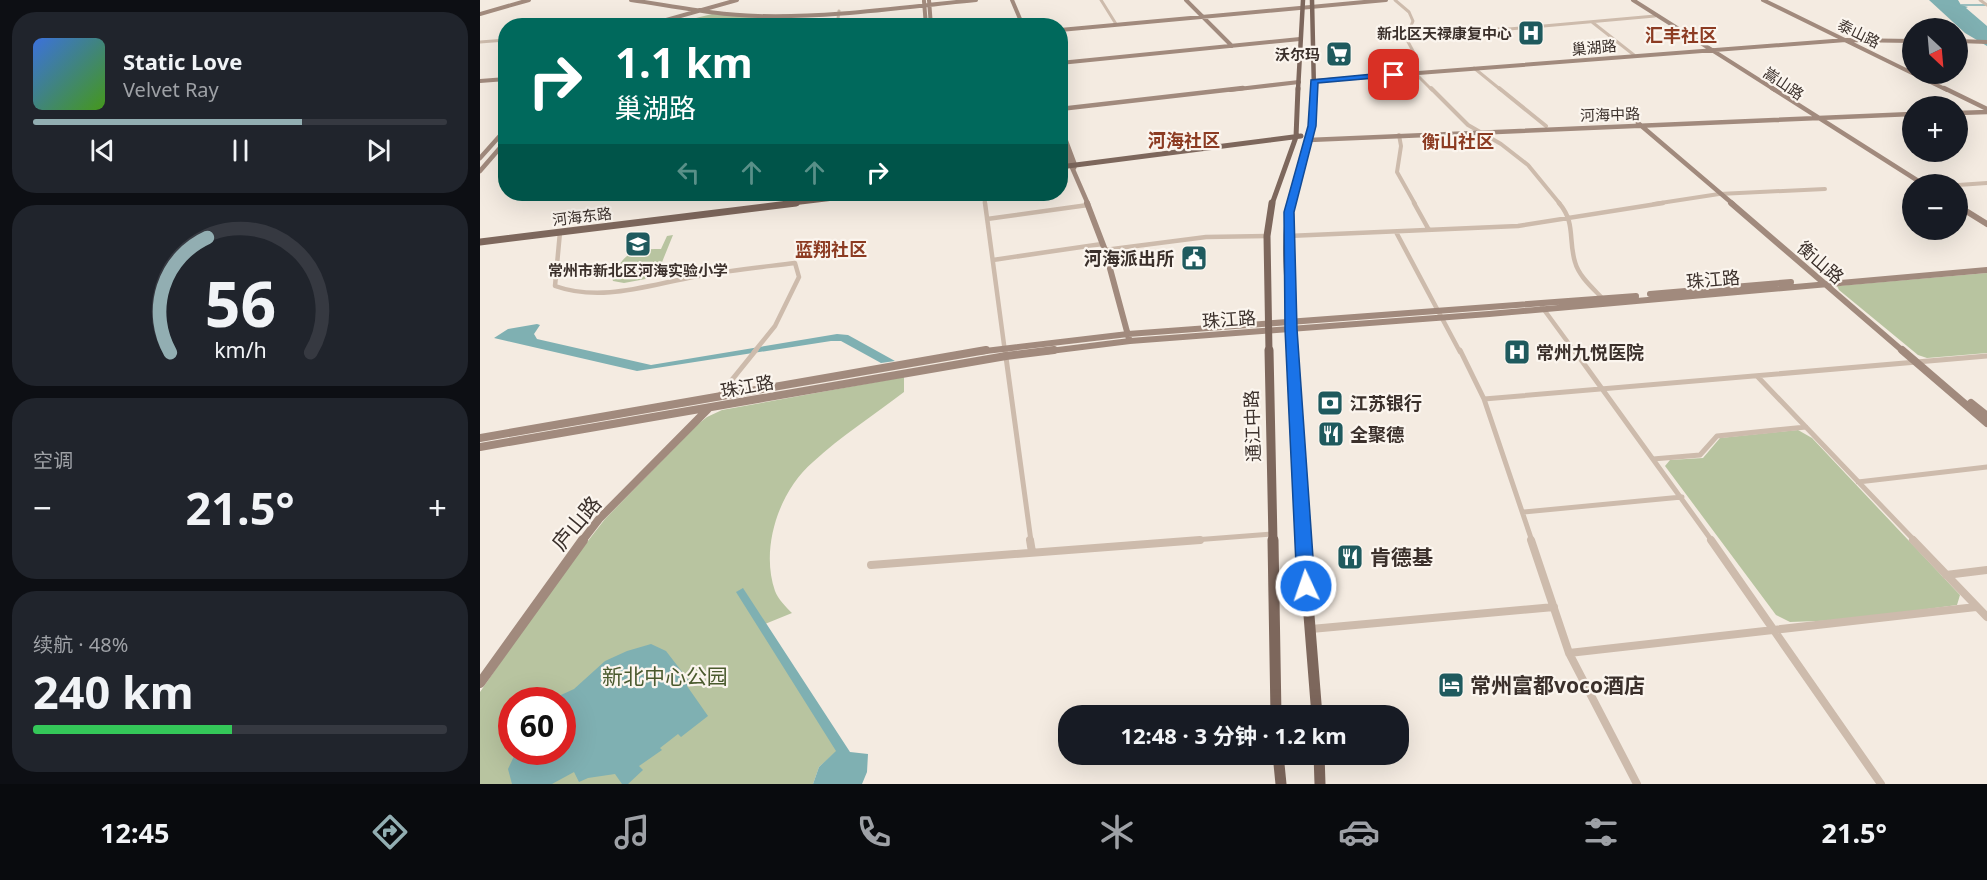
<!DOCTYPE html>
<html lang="zh">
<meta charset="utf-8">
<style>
body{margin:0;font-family:"Noto Sans","Noto Sans SC",sans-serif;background:#20242c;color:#f1f3f6;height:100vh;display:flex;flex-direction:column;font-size:22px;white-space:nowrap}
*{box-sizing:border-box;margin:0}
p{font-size:20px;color:#9ea1a6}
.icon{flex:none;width:33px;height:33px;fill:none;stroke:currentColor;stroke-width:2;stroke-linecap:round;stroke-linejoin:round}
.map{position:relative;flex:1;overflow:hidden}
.panel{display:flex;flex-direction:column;gap:12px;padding:12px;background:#0d0f14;width:480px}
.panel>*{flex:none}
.hud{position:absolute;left:18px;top:18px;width:570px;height:183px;border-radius:24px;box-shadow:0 6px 24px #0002;background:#00695c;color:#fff;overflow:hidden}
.needle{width:39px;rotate:154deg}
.tools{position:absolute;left:1422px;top:18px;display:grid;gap:12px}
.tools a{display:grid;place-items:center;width:66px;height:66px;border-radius:50%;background:#171b24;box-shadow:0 6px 24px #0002;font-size:30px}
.speed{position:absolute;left:18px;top:687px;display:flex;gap:12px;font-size:30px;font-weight:700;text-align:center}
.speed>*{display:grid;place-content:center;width:78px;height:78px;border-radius:50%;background:#171b24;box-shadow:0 6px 24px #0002;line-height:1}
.speed .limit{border:9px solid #d22;background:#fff;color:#111}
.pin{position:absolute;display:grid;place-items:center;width:51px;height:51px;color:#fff;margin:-26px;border-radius:12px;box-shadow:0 3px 9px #0006}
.me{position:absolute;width:66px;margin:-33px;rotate:357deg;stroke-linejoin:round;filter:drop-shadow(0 0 4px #0008)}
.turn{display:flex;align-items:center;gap:21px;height:126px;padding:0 18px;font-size:27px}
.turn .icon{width:78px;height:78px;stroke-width:2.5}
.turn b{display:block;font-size:42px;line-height:51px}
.lanes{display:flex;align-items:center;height:57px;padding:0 18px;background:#0003;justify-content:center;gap:30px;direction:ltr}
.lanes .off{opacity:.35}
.big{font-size:45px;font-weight:700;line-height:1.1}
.panel .widget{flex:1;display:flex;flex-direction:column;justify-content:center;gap:9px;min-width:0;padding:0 21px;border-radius:24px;background:#20242c}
.panel .dial{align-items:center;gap:0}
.dial svg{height:156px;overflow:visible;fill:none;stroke:#363941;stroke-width:7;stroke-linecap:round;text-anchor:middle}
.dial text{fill:#f1f3f6;stroke:none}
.song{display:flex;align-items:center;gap:18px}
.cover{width:72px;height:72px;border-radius:9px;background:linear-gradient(135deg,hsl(220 70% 55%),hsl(100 70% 35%))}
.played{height:6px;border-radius:3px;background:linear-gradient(90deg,#92aeb2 65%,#363941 65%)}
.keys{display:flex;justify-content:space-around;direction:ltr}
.heat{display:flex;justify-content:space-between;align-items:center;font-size:33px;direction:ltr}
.charge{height:9px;border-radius:4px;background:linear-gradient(90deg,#34c759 48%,#363941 0)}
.trip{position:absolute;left:578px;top:705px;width:351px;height:60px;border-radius:24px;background:#171b24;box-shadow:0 6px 24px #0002;font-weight:700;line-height:60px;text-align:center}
.tab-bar{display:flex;height:96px;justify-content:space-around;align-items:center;background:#090b0e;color:#9ea1a6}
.tab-bar .icon{width:42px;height:42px}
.tab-bar .on{color:#92aeb2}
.tab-bar b{font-size:27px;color:#f1f3f6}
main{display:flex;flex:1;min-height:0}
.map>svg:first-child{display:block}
</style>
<main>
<section class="panel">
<div class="widget">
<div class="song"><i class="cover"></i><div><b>Static Love</b><p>Velvet Ray</p></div></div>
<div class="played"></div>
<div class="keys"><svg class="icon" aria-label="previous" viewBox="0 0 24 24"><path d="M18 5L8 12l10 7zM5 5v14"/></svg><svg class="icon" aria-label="pause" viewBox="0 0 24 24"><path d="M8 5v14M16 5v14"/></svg><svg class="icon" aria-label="next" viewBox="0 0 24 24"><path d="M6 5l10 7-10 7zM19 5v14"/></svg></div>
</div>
<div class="widget dial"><svg viewBox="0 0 100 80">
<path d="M14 69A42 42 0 1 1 86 69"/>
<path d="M14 69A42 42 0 0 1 33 10" stroke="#92aeb2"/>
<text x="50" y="56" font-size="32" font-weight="700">56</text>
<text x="50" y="72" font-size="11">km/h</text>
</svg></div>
<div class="widget"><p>空调</p>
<div class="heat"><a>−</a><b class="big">21.5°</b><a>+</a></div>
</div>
<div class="widget"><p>续航 · 48%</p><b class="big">240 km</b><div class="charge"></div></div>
</section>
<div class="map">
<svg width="1507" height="784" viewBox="0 0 1507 784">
<rect width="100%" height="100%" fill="#f4ebe1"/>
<path fill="#b8c4a0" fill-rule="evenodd" d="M 232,14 L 298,18 L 300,20 L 243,19 L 184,26 Z
M 193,235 L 176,277 L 144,283 L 133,281 L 132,278 C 145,252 151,249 181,249 L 187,236 Z
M 1507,273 L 1507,353 L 1447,358 L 1438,355 L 1359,290 L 1357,286 Z
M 424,377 L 424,392 C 394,415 361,436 333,462 C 299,491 280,548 295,591 C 298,599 306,607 312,613 L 285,624 L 263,589 L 257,592 L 357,751 L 339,767 L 333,784 L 0,784 L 0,692 L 73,586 L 125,519 L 217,425 L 227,417 L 242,410 ZM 32,700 L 82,700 L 82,752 L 32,752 Z
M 1318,430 L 1332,438 L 1480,595 L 1477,605 L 1365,620 L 1310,622 L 1296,615 L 1185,466 L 1190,460 L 1223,458 L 1240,438 Z"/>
<path fill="#7fb0b2" d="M 1449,0 L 1478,0 L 1481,5 L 1488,7 L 1486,8 L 1507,26 L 1507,46 L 1485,33 Z
M 57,324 L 60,325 L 54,334 L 57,339 L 171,365 L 357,334 L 368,335 L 415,361 L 401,363 L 361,341 L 351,341 L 157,371 L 14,338 L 28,329 Z
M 263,588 L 370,752 L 388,754 L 387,772 L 382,784 L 333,784 L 339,767 L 356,751 L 256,592 Z
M 171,644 L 186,651 L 210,682 L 207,686 L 228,716 L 201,737 L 198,734 L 180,748 L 182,750 L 159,766 L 163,770 L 148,784 L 142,784 L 135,774 L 108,778 L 99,782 L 94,772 L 72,784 L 32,784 L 28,769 L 36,752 L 82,752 L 82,700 L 70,700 L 94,689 L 125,661 L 147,651 Z"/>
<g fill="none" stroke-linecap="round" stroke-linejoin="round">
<path stroke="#7fb0b2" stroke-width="1.5" d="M 1481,5 L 1505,5"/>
<path stroke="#cdbbac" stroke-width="3" d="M 621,0 L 636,24
M 915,0 L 929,12 L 933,21 L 926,38 L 934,53 L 935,73 L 952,90
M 1500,0 L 1507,5
M 303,16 L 307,26
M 1112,22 L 1154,55
M 357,26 L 359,11
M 930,28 L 1029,29 L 1175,16
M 0,42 L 26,40
M 994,68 L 1021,90"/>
<path stroke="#cdbbac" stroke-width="4" d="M 951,88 L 988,125 L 1021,144 L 1048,165 L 1080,204
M 1019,88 L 1066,126
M 919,135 L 921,146 L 917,172 L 935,204
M 1478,185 L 1507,183
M 504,194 L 505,204
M 1174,204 L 1239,194 L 1345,189"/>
<path stroke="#cdbbac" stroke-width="4.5" d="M 505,203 L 525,352
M 934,203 L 949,230
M 1079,203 C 1096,223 1088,239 1095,262 C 1099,277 1114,289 1124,300
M 507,219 L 608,205
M 80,232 L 75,286 C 123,303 171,284 219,276 C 251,270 283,267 315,263 L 319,277 L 295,326 L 274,352
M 916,232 L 980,352
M 808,236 L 1038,226 L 1183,203
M 625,250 L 726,237 L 787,236
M 513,260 L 622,244
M 1062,307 L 1095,352"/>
<path stroke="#cdbbac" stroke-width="5" d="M 525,350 L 551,541
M 980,350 L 1004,399 L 1052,541
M 1094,350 L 1232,541
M 1277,376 L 1435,541
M 238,397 L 276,350
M 1004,399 L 1507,356
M 1173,459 L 1220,455 L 1237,436 L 1326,427
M 1378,482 L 1507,467
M 1043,512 L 1202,497
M 701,541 L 793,534"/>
<path stroke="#cdbbac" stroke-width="8" d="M 550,540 L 552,552
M 1051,540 L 1089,653 L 1157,784
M 1231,540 L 1401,784
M 1433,540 L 1507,617
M 391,565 L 720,540
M 1466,575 L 1507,570
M 831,629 L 1074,607
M 1089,653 L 1496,607"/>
<path stroke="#a18a7d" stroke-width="4" d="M 151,0 C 193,6 235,15 278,16 C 351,18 424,7 496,0
M 449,0 L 451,26
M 532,0 L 543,26
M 706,0 L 752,46
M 1153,0 L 1295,90
M 1283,0 L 1432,73
M 444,1 L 446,26
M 0,14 L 49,0
M 165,26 L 257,0
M 580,30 L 906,0
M 1478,41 L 1507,42
M 580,63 L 820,39
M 1434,74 L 1467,90
M 0,81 L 26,79
M 834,81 L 1366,40 L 1432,41
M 750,90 L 819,82"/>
<path stroke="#a18a7d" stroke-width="4.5" d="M 1292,88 L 1443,184
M 1464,88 L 1507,109
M 580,109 L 763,88
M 1478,113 L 1507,112
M 1158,123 L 1253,204
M 580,125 L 595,165 L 594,168
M 580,140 L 608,204
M 829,140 L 1432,114
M 0,158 L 26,129
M 0,171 L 26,141"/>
<path stroke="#a18a7d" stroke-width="6" d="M 607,203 L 625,250 L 649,339
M 1251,203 L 1424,352
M 1478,206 L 1507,224
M 1170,294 L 1311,282
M 497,352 L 648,334 L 1156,296
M 562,352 L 650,341 L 1009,314 L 1507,270"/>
<path stroke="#a18a7d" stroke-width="8" d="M 1422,350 L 1507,423
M 1491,403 L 1507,416
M 0,438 L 506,350
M 0,447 L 526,356 L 574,350
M 102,541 L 119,519 L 229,408"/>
<path stroke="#a18a7d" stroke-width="10" d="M 0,683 L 103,540"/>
<path stroke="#7d675c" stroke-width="4.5" d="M 832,0 L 834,90
M 818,90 L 823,0"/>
<path stroke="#7d675c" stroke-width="5" d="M 580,167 L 821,136
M 304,204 L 387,194
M 792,204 L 816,137 L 818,88
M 811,204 L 832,126 L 834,88"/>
<path stroke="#7d675c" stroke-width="7" d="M 811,203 C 801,243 811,309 813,352
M 0,242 L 316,203
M 789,352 L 787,236 L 792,203"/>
<path stroke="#7d675c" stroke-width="9" d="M 789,350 L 793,541
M 813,350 L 824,541"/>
<path stroke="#7d675c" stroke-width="11" d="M 793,540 L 796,716
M 823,540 L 837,716
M 798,754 L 801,784
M 839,754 L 840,784"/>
</g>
<path fill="#1a73e8" stroke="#114b97" stroke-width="1.5" d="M 914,72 L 917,73 L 917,76 L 838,83 L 836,126 L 814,212 L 817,329 L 835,586 L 832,591 L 826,593 L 820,591 L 817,586 L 805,329 L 804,212 L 828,126 L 831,80 Z"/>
<defs>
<symbol id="hospital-square" viewBox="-11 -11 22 22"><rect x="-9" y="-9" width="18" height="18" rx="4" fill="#1f5a5e" stroke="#fbf5ee"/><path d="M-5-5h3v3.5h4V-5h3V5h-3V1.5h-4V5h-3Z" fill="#fff"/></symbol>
<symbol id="supermarket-square" viewBox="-11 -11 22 22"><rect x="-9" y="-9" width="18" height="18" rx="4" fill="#1f5a5e" stroke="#fbf5ee"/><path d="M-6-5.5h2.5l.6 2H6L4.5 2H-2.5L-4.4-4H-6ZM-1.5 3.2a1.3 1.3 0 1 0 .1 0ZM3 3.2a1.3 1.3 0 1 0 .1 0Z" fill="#fff"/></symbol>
<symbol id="school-square" viewBox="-11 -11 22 22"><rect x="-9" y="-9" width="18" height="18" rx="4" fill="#1f5a5e" stroke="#fbf5ee"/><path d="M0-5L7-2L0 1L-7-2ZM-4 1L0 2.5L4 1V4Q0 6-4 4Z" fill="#fff"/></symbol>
<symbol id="civic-square" viewBox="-11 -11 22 22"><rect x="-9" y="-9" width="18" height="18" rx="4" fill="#1f5a5e" stroke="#fbf5ee"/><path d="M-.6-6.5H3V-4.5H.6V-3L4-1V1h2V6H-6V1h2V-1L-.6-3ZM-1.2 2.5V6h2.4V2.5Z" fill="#fff"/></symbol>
<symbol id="bank-square" viewBox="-11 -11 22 22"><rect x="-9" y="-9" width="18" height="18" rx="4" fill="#1f5a5e" stroke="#fbf5ee"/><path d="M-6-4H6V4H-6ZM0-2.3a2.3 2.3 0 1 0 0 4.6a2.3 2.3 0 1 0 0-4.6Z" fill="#fff"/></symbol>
<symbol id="restaurant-square" viewBox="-11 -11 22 22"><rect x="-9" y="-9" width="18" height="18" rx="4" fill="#1f5a5e" stroke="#fbf5ee"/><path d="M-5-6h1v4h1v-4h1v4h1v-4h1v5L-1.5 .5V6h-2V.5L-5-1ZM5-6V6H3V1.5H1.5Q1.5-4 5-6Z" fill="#fff"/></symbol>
<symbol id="hotel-square" viewBox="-11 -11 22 22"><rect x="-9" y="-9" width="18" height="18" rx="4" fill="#1f5a5e" stroke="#fbf5ee"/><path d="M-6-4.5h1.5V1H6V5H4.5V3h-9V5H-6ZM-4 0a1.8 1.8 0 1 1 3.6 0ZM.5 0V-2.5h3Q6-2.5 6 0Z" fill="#fff"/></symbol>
</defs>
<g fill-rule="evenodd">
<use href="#hospital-square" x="1036" y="18" width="30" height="30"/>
<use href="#supermarket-square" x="844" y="39" width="30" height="30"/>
<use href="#school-square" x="143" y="229" width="30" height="30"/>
<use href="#civic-square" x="699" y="243" width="30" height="30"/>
<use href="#hospital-square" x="1022" y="337" width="30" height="30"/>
<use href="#bank-square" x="835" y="388" width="30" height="30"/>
<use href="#restaurant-square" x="836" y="419" width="30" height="30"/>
<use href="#restaurant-square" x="855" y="542" width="30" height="30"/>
<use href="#hotel-square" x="956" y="670" width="30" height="30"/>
</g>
<g text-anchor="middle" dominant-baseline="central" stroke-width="4.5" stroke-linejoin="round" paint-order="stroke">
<g font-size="15" font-weight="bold" fill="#3b302b" stroke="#fbf5ee" text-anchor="end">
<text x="1032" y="33">新北区天禄康复中心</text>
<text x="840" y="54">沃尔玛</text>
<text x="158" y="270" text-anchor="middle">常州市新北区河海实验小学</text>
</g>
<g font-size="15" fill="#3b302b" stroke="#fbf5ee">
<text transform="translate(1379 33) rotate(26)">泰山路</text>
<text transform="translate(1114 47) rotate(-5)">巢湖路</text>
<text transform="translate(1304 83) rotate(34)">嵩山路</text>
<text transform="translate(1130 114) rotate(-2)">河海中路</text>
<text transform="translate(102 216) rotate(-7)">河海东路</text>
</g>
<g font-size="18" font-weight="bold" fill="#8c3b22" stroke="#fbf5ee">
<text x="1201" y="35">汇丰社区</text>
<text x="704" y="140">河海社区</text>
<text x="978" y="141">衡山社区</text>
<text x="351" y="249">蓝翔社区</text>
</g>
<g font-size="18" font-weight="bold" fill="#3b302b" stroke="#fbf5ee" text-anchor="start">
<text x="694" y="258" text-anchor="end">河海派出所</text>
<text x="1056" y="352">常州九悦医院</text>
<text x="870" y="403">江苏银行</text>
<text x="870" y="434">全聚德</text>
</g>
<g font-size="18" fill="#3b302b" stroke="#fbf5ee">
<text transform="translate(1341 262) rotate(41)">衡山路</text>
<text transform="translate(1233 279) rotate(-5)">珠江路</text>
<text transform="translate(749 319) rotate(-4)">珠江路</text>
<text transform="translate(267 386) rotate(-10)">珠江路</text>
<text transform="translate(772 426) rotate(-92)">通江中路</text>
</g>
<g font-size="21" fill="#3b302b" stroke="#fbf5ee">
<text transform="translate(96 523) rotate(-50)">庐山路</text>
</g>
<g font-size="21" font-weight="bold" fill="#3b302b" stroke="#fbf5ee" text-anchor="start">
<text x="890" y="557">肯德基</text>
<text x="990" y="685">常州富都voco酒店</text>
</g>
<g font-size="21" fill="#4a5a2e" stroke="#fbf5ee">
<text x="185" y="676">新北中心公园</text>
</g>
</g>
</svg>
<div class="tools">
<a><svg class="needle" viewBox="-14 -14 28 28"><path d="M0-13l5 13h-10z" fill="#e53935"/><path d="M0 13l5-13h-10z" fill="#9ea1a6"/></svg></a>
<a>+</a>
<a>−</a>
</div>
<div class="speed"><div class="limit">60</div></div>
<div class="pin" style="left:914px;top:75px;background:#d93025"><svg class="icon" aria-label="arrive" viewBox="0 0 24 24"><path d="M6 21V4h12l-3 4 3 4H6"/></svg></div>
<svg class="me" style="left:826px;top:586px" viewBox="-20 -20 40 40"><circle r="17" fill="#1a73e8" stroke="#fff" stroke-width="3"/><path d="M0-11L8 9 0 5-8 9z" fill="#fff"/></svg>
<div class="trip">12:48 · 3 分钟 · 1.2 km</div>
<div class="hud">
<div class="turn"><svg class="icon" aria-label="right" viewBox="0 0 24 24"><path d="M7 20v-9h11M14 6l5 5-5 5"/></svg><div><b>1.1 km</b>巢湖路</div></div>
<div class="lanes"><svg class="icon off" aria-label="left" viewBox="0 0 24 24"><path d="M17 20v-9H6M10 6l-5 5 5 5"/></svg><svg class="icon off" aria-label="ahead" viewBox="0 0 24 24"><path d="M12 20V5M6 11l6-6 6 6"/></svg><svg class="icon off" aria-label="ahead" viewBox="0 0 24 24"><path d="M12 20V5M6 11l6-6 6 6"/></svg><svg class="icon" aria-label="right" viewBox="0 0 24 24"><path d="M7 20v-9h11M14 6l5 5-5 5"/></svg></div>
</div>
</div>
</main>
<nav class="tab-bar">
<b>12:45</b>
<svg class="icon on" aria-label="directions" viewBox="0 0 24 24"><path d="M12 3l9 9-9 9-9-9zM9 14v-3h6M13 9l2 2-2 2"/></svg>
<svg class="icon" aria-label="music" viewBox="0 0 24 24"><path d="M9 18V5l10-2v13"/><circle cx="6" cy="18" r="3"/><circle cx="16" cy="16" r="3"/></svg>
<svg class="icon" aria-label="phone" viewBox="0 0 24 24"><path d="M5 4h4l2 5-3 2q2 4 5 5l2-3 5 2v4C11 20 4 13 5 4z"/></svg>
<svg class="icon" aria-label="climate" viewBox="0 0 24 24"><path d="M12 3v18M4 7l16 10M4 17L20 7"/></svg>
<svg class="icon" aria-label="car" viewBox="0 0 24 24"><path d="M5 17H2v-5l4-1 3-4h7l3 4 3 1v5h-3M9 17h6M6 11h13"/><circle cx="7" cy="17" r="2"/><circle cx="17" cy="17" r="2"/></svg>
<svg class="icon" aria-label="filters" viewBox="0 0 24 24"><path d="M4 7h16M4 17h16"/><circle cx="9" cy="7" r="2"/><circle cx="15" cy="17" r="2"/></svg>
<b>21.5°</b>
</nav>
